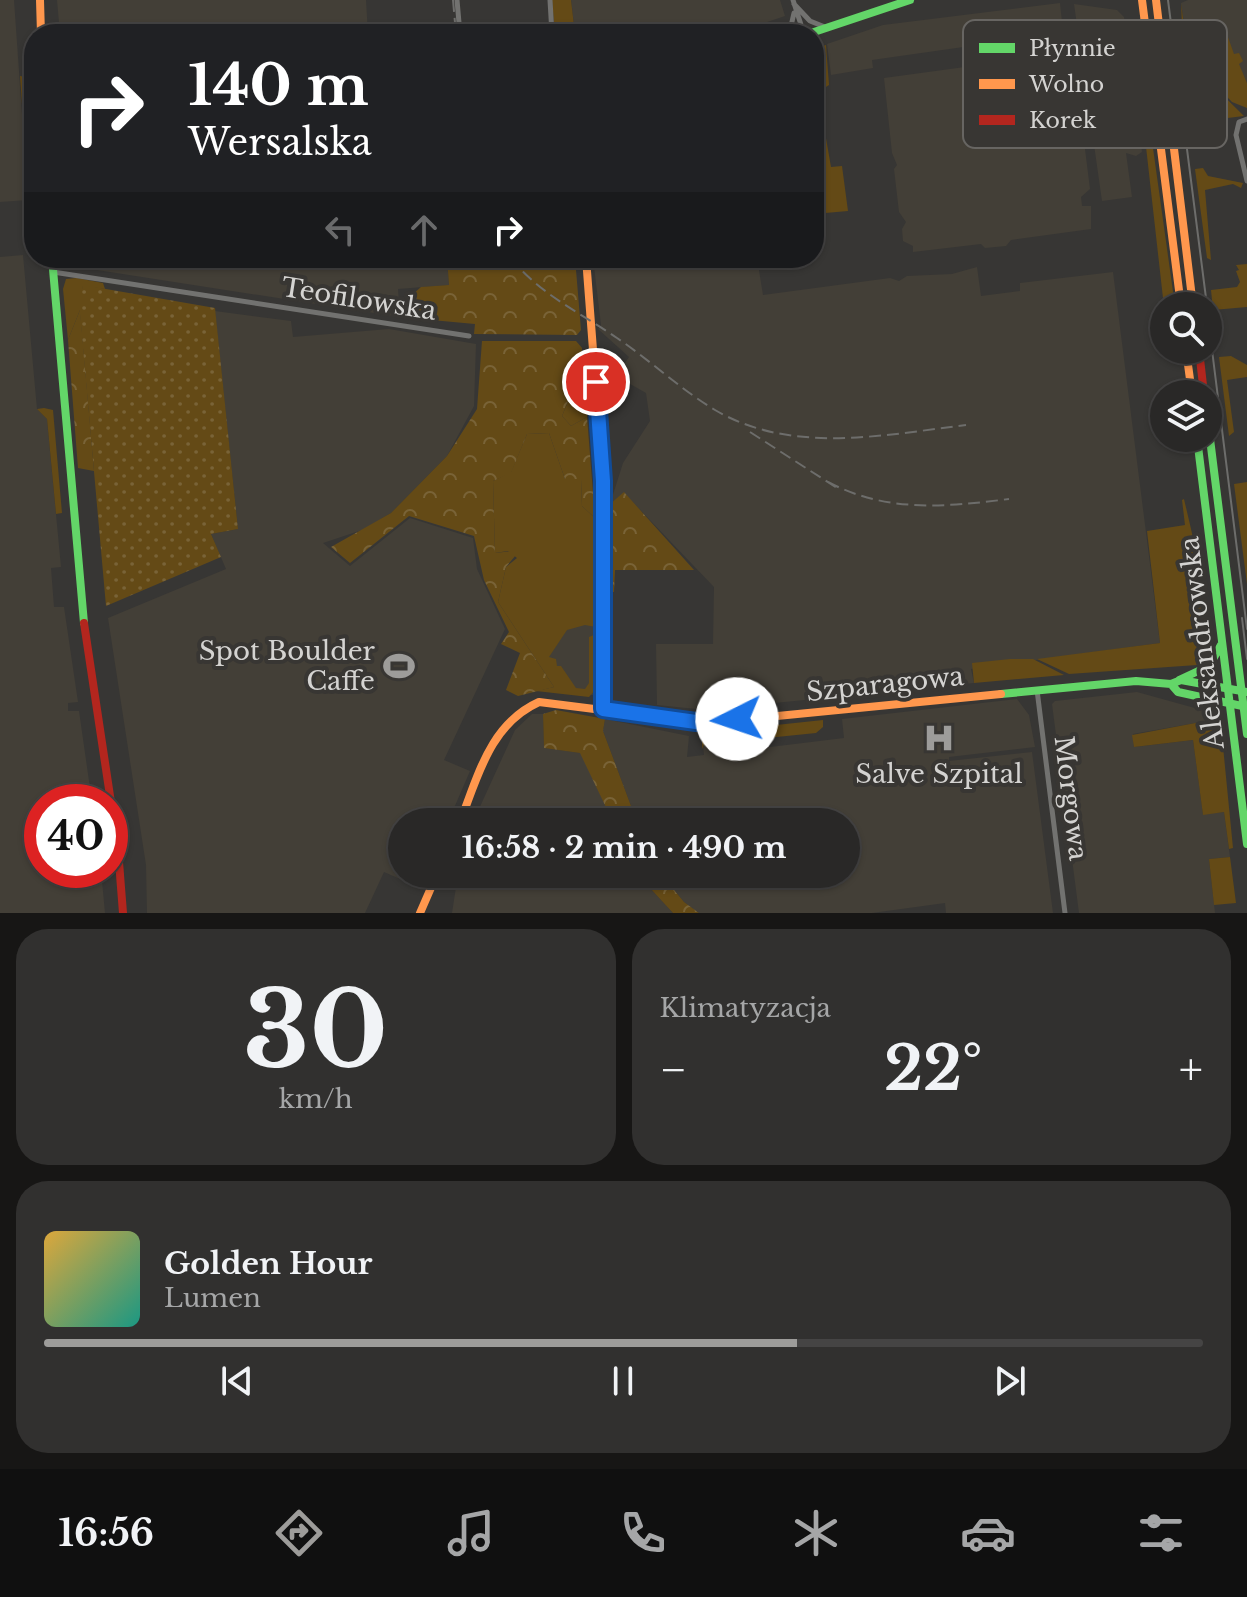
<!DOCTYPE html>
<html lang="pl">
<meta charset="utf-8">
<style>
body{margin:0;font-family:"Libre Baskerville",serif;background:#31302f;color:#f1f3f6;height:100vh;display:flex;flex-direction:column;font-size:30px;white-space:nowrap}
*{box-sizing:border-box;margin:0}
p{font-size:26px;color:#a5a6a7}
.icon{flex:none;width:44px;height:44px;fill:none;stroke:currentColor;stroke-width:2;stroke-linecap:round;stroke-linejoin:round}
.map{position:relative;height:913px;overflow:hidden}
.sheet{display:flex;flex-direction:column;gap:16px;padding:16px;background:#171615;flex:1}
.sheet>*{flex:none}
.hud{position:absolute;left:24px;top:24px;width:800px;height:244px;border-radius:32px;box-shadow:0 2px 6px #0004,0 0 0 2px #454444;background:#202124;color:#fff;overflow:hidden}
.buttons{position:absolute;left:1150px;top:292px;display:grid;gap:16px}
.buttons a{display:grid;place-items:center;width:72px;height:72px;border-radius:50%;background:#292827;box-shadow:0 2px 6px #0004,0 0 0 2px #454444;font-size:40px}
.speed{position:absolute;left:24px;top:784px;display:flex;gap:16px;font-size:40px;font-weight:700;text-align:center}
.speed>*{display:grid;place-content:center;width:104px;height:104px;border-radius:50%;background:#292827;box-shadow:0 2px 6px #0004,0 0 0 2px #454444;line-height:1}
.speed .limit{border:12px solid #d22;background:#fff;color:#111}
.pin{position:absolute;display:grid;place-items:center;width:68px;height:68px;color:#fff;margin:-34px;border:4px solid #fff;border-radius:50%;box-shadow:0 2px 8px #0007}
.me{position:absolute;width:88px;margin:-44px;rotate:266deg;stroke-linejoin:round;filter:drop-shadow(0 0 6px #0008)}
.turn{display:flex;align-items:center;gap:28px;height:168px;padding:0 32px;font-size:36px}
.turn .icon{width:104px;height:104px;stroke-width:2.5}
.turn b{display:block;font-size:56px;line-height:68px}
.lanes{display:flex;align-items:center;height:76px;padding:0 32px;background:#0003;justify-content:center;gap:40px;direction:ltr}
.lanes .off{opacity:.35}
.big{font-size:60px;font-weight:700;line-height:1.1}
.sheet .card{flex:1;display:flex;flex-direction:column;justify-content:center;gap:12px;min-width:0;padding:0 28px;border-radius:32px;background:#31302f}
.sheet .dial{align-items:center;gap:0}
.dial b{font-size:104px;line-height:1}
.song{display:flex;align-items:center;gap:24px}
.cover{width:96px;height:96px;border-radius:12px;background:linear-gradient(135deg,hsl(40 70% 55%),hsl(170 70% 35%))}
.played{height:8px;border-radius:4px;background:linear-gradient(90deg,#9d9c9a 65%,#454444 65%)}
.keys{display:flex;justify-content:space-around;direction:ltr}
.heat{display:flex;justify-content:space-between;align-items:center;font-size:44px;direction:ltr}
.sheet .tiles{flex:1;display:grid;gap:16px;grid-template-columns:1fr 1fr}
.card:last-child{grid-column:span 2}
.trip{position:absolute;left:388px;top:808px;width:472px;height:80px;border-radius:40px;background:#292827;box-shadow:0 2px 6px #0004,0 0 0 2px #454444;font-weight:700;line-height:80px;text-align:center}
.menu{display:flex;height:128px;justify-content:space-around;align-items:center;background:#101010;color:#a5a6a7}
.menu .icon{width:56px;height:56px}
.menu .on{color:#9d9c9a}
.menu b{font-size:36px;color:#f1f3f6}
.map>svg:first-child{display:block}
</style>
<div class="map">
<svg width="1247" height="913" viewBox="0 0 1247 913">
<defs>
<pattern id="forest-crowns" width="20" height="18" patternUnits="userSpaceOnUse" patternTransform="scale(2)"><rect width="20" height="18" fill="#644a16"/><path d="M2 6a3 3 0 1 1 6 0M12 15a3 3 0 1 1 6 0" fill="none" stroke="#796337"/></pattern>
<pattern id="garden-dots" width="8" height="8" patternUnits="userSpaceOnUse" patternTransform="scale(2)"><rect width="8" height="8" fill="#644a16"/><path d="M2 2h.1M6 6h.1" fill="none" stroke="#796337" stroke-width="1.8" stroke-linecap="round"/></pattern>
</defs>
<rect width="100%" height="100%" fill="#373634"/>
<path fill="#433f37" d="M 0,0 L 14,0 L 28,200 L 0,202 Z
M 57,0 L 366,0 L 368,34 L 60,34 Z
M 571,0 L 780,0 L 785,16 L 731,34 L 575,34 Z
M 1188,0 L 1247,0 L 1247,83 L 1223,31 L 1210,35 L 1206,27 L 1185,30 L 1181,3 Z
M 1060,3 L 1063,31 L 1054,34 L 872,60 L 873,68 L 831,75 L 827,44 L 883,25 Z
M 1074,4 L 1117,10 L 1124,17 L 1142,152 L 1136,156 L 1126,153 L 1132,197 L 1102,201 Z
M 1068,53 L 1073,59 L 1071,74 L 1076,79 L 1083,129 L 1079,137 L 1084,141 L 1090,189 L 1081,197 L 1082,206 L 1091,206 L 1091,229 L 1011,240 L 1006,246 L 985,248 L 981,244 L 913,252 L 913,246 L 903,241 L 902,229 L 906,222 L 899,212 L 894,169 L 897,165 L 892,153 L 884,78 Z
M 23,255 L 37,409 L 47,419 L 61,567 L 51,568 L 54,607 L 64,607 L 78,702 L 68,703 L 68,711 L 79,711 L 92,802 L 42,802 L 42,870 L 101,870 L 105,913 L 0,913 L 0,257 Z
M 85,258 L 447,258 L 449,285 L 398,289 L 400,317 L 97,270 Z
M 593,258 L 757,258 L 763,295 L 890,278 L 899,281 L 907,276 L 952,274 L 977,267 L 981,296 L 1020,291 L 1020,283 L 1113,272 L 1160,643 L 971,669 L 974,683 L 706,710 L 657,705 L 656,644 L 713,644 L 714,587 L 624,493 L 610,504 L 623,463 L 650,421 L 646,393 L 616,376 L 629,357 L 598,329 L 601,325 Z
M 215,311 L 291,321 L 293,337 L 389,329 L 476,344 L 474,406 L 447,456 L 391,513 L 362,530 L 323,543 L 350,566 L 410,518 L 473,538 L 477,569 L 505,629 L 444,760 L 470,771 L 448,822 L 402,822 L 402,874 L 419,874 L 414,885 L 384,872 L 365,913 L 147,913 L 146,865 L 108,618 L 226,569 L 211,534 L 238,529 Z
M 594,622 L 594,695 L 582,695 L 546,656 L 568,623 Z
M 1137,692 L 1202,710 L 1207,721 L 1133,734 L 1134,747 L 1193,740 L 1203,814 L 1224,812 L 1230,857 L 1209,859 L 1215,913 L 1079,913 L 1052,704 L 1055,701 Z
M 1017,699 L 1029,715 L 1035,747 L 949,757 L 949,761 L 1032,752 L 1053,913 L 946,913 L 945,903 L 872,913 L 699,913 L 684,902 L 661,874 L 846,874 L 846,822 L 637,822 L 603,731 L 605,719 L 689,736 L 687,757 L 704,755 L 703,745 L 736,741 L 738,751 L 844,738 L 842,719 Z
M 532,714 L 543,714 L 544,748 L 581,753 L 613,822 L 473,822 L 515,730 Z
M 458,874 L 514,874 L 602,885 L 602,877 L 582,874 L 637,874 L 673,913 L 452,913 Z"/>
<path fill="#644a16" d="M 552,0 L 571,0 L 575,34 L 555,34 Z
M 1181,3 L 1184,25 L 1198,28 L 1208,26 L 1212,32 L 1224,26 L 1234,54 L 1239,53 L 1243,61 L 1239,64 L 1247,83 L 1247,108 L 1232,102 L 1183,51 Z
M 826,45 L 829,85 L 818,92 L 831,167 L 842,166 L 848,211 L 814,214 L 814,49 Z
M 1182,55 L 1244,116 L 1203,121 L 1204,128 L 1216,126 L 1217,142 L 1192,144 Z
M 20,76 L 31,78 L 34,191 L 28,193 Z
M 1147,105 L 1175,306 L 1164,307 L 1142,111 Z
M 1203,168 L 1208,176 L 1243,183 L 1241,188 L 1233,184 L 1205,190 L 1211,260 L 1207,258 L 1195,169 Z
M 1247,264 L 1247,307 L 1213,310 L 1211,290 L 1237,287 L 1240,282 L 1236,271 L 1239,270 L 1236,265 Z
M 77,278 L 103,283 L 105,289 L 83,286 L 80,310 L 68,340 L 63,289 L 66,279 Z
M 583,356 L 587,417 L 571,426 L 562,416 L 569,399 L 565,376 L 582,366 Z
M 1231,356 L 1247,365 L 1247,377 L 1227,380 L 1234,432 L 1229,436 L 1219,357 Z
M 44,408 L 53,410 L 62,513 L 56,514 L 47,419 L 37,409 Z
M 549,433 L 565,479 L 581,479 L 582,506 L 595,518 L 596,627 L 585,625 L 567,630 L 549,657 L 556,659 L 557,666 L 561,666 L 576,688 L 585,689 L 589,683 L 589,637 L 596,634 L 596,689 L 589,697 L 536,691 L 554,687 L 498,602 L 506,567 L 517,558 L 508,551 L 495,553 L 493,481 L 511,472 L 527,434 Z
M 1247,482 L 1247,584 L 1234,484 Z
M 1184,499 C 1192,533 1216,630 1206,658 L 1197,665 L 1069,674 L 1037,659 L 1160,643 L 1147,531 L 1185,525 L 1182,500 Z
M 1010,659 L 1033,659 L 1064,675 L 974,683 L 972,663 Z
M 1202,710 L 1215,716 L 1221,726 L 1233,848 L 1229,849 L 1224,812 L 1203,815 L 1193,740 L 1134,747 L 1132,735 L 1206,721 Z
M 823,720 L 823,727 L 816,733 L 758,739 L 758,744 L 737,748 L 736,741 L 704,745 L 702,749 L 702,733 Z
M 1230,857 L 1236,903 L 1214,905 L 1209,859 Z"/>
<path fill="url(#forest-crowns)" d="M 447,258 L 529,258 L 539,264 L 563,263 L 567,258 L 575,258 L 581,330 L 577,335 L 474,334 L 475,324 L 410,318 L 411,296 L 421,287 L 449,285 Z
M 80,310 L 94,471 L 78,468 L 68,340 Z
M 482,341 L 576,341 L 582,348 L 582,366 L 573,375 L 565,377 L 569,399 L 562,416 L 571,426 L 587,417 L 595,518 L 582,506 L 581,479 L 565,479 L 549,433 L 527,434 L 511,473 L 493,481 L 495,553 L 520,550 L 506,567 L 498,602 L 554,687 L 518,696 L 506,690 L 520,653 L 501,644 L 509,632 L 484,580 L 474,536 L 409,516 L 350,563 L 331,547 L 391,513 L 447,456 L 477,409 Z
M 624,492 L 694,570 L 615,570 L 614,592 L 611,592 L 610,504 Z
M 556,710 L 605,719 L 603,731 L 637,822 L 613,822 L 580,753 L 544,748 L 543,714 Z
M 637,874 L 661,874 L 684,902 L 699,913 L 673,913 Z"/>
<path fill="url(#garden-dots)" d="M 83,285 L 215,308 L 238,529 L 211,534 L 221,557 L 106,606 L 79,303 Z"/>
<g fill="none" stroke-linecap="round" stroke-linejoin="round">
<path stroke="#727270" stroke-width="5" d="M 457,0 L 460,34
M 550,0 L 552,34
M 793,0 L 804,34
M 794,4 L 810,21 L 825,27
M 783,34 L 791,26 L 794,13
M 1247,119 L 1239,122 L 1236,135 L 1247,181
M 53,272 L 469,336
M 1037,690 L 1065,913"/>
<path stroke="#63d668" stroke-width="8" d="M 808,34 L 910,0
M 52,258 L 84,623
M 1208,423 L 1247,734
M 1197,438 L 1247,844
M 1179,680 L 1209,666 L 1221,645
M 1171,684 L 1178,692 L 1247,707
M 1001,694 L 1136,681 L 1171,684 L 1181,680 L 1247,692"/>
<path stroke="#ff974d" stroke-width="8" d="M 40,0 L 41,34
M 1142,0 L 1181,306
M 1156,0 L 1193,306
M 586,258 L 603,481 L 603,709
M 1186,350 L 1192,394
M 460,822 C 478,776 490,724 539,702 L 705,723 L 1001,694
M 420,913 L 437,874"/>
<path stroke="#b3261e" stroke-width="8" d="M 1199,350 L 1204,394
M 84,623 L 118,849 L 123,913"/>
<path stroke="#6d6d6b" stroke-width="2" d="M 1168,0 L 1207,306
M 1208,318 L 1247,629
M 1242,618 L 1247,659"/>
<path stroke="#6d6d6b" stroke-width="2" stroke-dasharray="12 6" stroke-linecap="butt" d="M 453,0 L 456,34
M 511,258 C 539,294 581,313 617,338 C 651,361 680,389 715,410 C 792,455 883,435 966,425
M 750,432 L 837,488
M 828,482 C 887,513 945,507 1009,499"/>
</g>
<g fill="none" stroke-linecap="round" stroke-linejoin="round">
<defs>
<path id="route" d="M 596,382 L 603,481 L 603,709 L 696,722 L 737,719"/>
</defs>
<use href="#route" stroke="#114b97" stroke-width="20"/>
<use href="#route" stroke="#1a73e8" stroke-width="14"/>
</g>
<defs>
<symbol id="stadium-bare" viewBox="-9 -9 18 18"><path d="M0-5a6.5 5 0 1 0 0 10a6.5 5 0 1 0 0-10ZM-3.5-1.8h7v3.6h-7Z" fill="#9d9c9a" stroke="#383633" stroke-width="2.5" paint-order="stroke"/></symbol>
<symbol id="hospital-bare" viewBox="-9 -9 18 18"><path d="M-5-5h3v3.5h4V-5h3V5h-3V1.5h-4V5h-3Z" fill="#9d9c9a" stroke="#383633" stroke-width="2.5" paint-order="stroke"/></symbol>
</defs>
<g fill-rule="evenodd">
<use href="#stadium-bare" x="377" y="644" width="44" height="44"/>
<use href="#hospital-bare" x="917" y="716" width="44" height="44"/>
</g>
<g text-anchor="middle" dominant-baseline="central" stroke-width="8" stroke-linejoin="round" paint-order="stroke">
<g font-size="26" fill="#d4d3d1" stroke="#383633">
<text transform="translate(359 299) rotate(9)">Teofilowska</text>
<text transform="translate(1202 643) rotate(-97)">Aleksandrowska</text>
<text transform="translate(885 684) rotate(-6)">Szparagowa</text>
<text transform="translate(1071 798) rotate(83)">Morgowa</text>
</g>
<g font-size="26" fill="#d4d3d1" stroke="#383633" text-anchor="end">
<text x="375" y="651">Spot Boulder<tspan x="375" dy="30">Caffe</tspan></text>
<text x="939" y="774" text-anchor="middle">Salve Szpital</text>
</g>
</g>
<rect x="963" y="20" width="264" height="128" rx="12" fill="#383633" stroke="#676562" stroke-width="2"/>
<rect x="979" y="43" width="36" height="10" fill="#63d668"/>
<rect x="979" y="79" width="36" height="10" fill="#ff974d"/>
<rect x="979" y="115" width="36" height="10" fill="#b3261e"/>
<g font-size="22" fill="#d4d3d1">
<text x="1029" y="56">Płynnie</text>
<text x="1029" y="92">Wolno</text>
<text x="1029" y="128">Korek</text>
</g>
</svg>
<div class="buttons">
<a><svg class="icon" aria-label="search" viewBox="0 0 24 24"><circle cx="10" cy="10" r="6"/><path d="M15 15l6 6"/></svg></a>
<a><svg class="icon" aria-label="layers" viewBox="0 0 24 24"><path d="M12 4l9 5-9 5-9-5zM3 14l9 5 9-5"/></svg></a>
</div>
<div class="speed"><div class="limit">40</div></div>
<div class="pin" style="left:596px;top:382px;background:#d93025"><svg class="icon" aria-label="arrive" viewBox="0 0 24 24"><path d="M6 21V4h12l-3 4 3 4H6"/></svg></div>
<svg class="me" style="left:737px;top:719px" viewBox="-20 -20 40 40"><circle r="19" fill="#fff"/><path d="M0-13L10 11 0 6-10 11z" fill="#1a73e8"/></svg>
<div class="trip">16:58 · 2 min · 490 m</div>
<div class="hud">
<div class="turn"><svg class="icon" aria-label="right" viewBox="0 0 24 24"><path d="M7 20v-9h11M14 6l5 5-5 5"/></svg><div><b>140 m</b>Wersalska</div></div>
<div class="lanes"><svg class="icon off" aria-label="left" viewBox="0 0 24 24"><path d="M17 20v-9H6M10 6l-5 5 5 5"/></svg><svg class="icon off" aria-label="ahead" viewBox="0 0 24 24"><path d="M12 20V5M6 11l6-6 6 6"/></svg><svg class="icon" aria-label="right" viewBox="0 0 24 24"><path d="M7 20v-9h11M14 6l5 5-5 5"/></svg></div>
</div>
</div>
<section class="sheet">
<div class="tiles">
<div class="card dial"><b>30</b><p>km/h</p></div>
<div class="card"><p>Klimatyzacja</p>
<div class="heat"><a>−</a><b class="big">22°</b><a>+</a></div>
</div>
<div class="card">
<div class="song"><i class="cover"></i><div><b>Golden Hour</b><p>Lumen</p></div></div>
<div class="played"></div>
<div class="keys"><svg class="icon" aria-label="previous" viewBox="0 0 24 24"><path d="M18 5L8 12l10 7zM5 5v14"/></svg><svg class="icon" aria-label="pause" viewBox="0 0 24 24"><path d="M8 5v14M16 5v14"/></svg><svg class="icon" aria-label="next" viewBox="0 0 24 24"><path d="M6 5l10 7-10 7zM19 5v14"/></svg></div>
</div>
</div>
</section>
<nav class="menu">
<b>16:56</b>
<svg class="icon on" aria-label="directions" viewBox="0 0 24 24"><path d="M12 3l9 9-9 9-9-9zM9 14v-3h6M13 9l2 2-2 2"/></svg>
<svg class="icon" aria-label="music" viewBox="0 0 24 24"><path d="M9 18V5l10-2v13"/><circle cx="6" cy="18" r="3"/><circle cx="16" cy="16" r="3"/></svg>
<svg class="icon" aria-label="phone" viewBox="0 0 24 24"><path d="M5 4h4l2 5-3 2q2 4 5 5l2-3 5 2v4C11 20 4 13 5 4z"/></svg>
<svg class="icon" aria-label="climate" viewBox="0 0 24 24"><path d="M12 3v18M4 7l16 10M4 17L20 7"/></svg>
<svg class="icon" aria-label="car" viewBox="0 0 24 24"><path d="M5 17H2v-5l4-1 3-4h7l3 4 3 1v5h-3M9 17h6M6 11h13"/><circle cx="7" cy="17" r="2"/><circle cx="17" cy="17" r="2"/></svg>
<svg class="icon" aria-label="filters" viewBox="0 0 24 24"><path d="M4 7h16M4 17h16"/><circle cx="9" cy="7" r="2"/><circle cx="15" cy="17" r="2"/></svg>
</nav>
